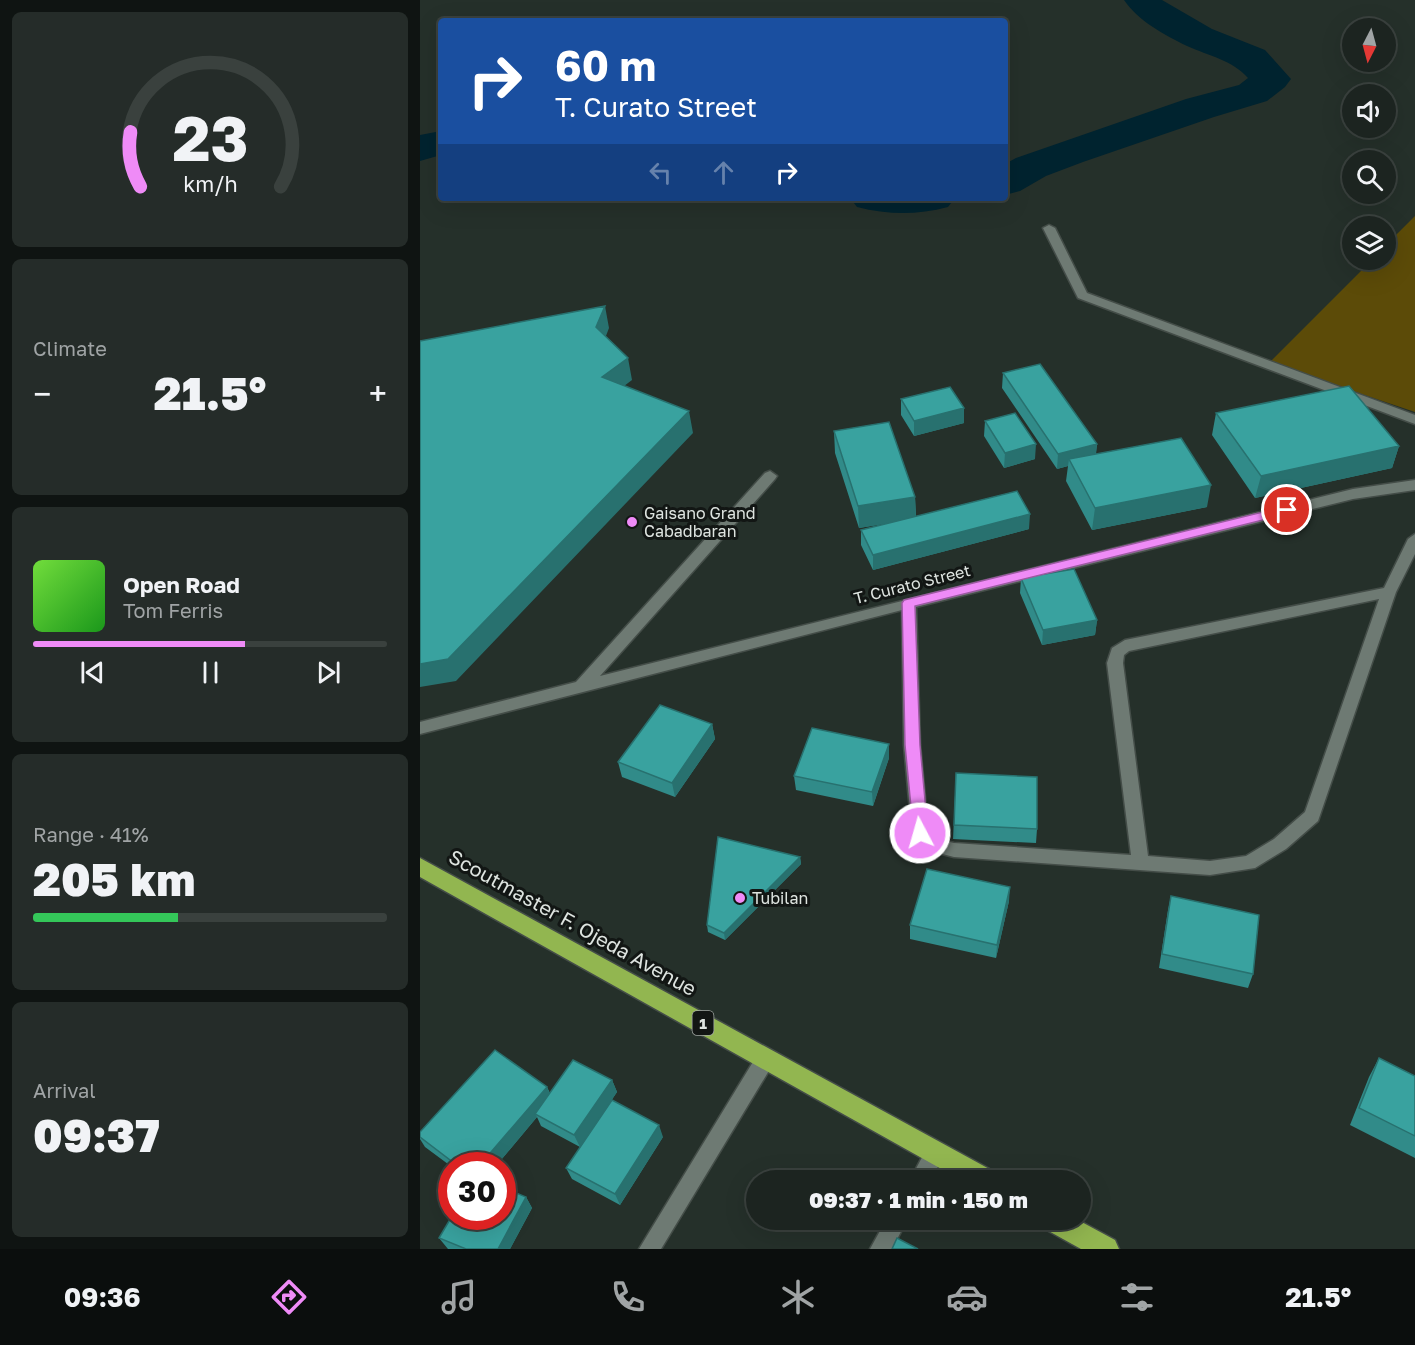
<!DOCTYPE html>
<meta charset="utf-8">
<style>
body{margin:0;font-family:"Golos Text",sans-serif;background:#252c29;color:#f1f3f6;height:100vh;display:flex;flex-direction:column;font-size:22px;white-space:nowrap}
*{box-sizing:border-box;margin:0}
p{font-size:20px;color:#a0a4a5}
.icon{flex:none;width:33px;height:33px;fill:none;stroke:currentColor;stroke-width:2;stroke-linecap:round;stroke-linejoin:round}
.map{position:relative;flex:1;overflow:hidden}
.details{display:flex;flex-direction:column;gap:12px;padding:12px;background:#0f1412;width:420px}
.details>*{flex:none}
.top-card{position:absolute;left:18px;top:18px;width:570px;height:183px;border-radius:6px;box-shadow:0 6px 24px #0002,0 0 0 2px #3a413e;background:#1a4fa0;color:#fff;overflow:hidden}
.needle{width:39px;rotate:186deg}
.fabs{position:absolute;left:922px;top:18px;display:grid;gap:12px}
.fabs a{display:grid;place-items:center;width:54px;height:54px;border-radius:50%;background:#1c2420;box-shadow:0 6px 24px #0002,0 0 0 2px #3a413e;font-size:30px}
.speed{position:absolute;left:18px;top:1152px;display:flex;gap:12px;font-size:30px;font-weight:700;text-align:center}
.speed>*{display:grid;place-content:center;width:78px;height:78px;border-radius:50%;background:#1c2420;box-shadow:0 6px 24px #0002,0 0 0 2px #3a413e;line-height:1}
.speed .limit{border:9px solid #d22;background:#fff;color:#111}
.pin{position:absolute;display:grid;place-items:center;width:51px;height:51px;color:#fff;margin:-26px;border:3px solid #fff;border-radius:50%;box-shadow:0 2px 6px #0007}
.me{position:absolute;width:66px;margin:-33px;rotate:354deg;stroke-linejoin:round;filter:drop-shadow(0 0 4px #0008)}
.turn{display:flex;align-items:center;gap:21px;height:126px;padding:0 18px;font-size:27px}
.turn .icon{width:78px;height:78px;stroke-width:2.5}
.turn b{display:block;font-size:42px;line-height:51px}
.lanes{display:flex;align-items:center;height:57px;padding:0 18px;background:#0003;justify-content:center;gap:30px;direction:ltr}
.lanes .off{opacity:.35}
.big{font-size:45px;font-weight:800;line-height:1.1}
.details .widget{flex:1;display:flex;flex-direction:column;justify-content:center;gap:9px;min-width:0;padding:0 21px;border-radius:9px;background:#252c29}
.details .dial{align-items:center;gap:0}
.dial svg{height:156px;overflow:visible;fill:none;stroke:#3a413e;stroke-width:7;stroke-linecap:round;text-anchor:middle}
.dial text{fill:#f1f3f6;stroke:none}
.song{display:flex;align-items:center;gap:18px}
.cover{width:72px;height:72px;border-radius:9px;background:linear-gradient(135deg,hsl(100 70% 55%),hsl(120 70% 35%))}
.played{height:6px;border-radius:3px;background:linear-gradient(90deg,#ef8bf7 60%,#3a413e 60%)}
.keys{display:flex;justify-content:space-around;direction:ltr}
.heat{display:flex;justify-content:space-between;align-items:center;font-size:33px;direction:ltr}
.charge{height:9px;border-radius:4px;background:linear-gradient(90deg,#34c759 41%,#3a413e 0)}
.trip{position:absolute;left:326px;top:1170px;width:345px;height:60px;border-radius:30px;background:#1c2420;box-shadow:0 6px 24px #0002,0 0 0 2px #3a413e;font-weight:800;line-height:60px;text-align:center}
.tab-bar{display:flex;height:96px;justify-content:space-around;align-items:center;background:#0b0e0d;color:#a0a4a5}
.tab-bar .icon{width:42px;height:42px}
.tab-bar .selected{color:#ef8bf7}
.tab-bar b{font-size:27px;color:#f1f3f6}
main{display:flex;flex:1;min-height:0}
.map>svg:first-child{display:block}
</style>
<main>
<section class="details">
<div class="widget dial"><svg viewBox="0 0 100 80">
<path d="M14 69A42 42 0 1 1 86 69"/>
<path d="M14 69A42 42 0 0 1 9 41" stroke="#ef8bf7"/>
<text x="50" y="56" font-size="32" font-weight="700">23</text>
<text x="50" y="72" font-size="11">km/h</text>
</svg></div>
<div class="widget"><p>Climate</p>
<div class="heat"><a>−</a><b class="big">21.5°</b><a>+</a></div>
</div>
<div class="widget">
<div class="song"><i class="cover"></i><div><b>Open Road</b><p>Tom Ferris</p></div></div>
<div class="played"></div>
<div class="keys"><svg class="icon" aria-label="previous" viewBox="0 0 24 24"><path d="M18 5L8 12l10 7zM5 5v14"/></svg><svg class="icon" aria-label="pause" viewBox="0 0 24 24"><path d="M8 5v14M16 5v14"/></svg><svg class="icon" aria-label="next" viewBox="0 0 24 24"><path d="M6 5l10 7-10 7zM19 5v14"/></svg></div>
</div>
<div class="widget"><p>Range · 41%</p><b class="big">205 km</b><div class="charge"></div></div>
<div class="widget"><p>Arrival</p><b class="big">09:37</b></div>
</section>
<div class="map">
<svg width="995" height="1249" viewBox="0 0 995 1249">
<rect width="100%" height="100%" fill="#25302a"/>
<path fill="#5c4b08" d="M 995,216 L 995,412 L 849,363 L 952,260 L 966,260 L 966,245 Z"/>
<g fill="none" stroke-linecap="round" stroke-linejoin="round">
<path fill="#00232f" fill-rule="evenodd" d="M 704,0 L 742,0 L 792,29 L 845,50 L 871,79 L 865,87 L 847,101 L 794,117 L 663,162 L 626,176 L 600,191 L 585,195 L 585,164 L 596,158 L 766,99 L 819,85 L 828,78 C 812,60 789,56 767,46 C 745,35 718,21 704,0 Z
M 21,131 L 21,155 L 0,161 L 0,135 Z
M 430,198 L 535,198 L 528,207 C 497,215 469,215 437,207 Z"/>
<defs>
<path id="minor" d="M 629,225 L 635,228 L 667,293 L 995,415 L 995,424 L 658,298 L 623,228 Z
M 350,471 L 357,476 L 355,479 L 180,676 L 933,489 L 995,480 L 995,490 L 933,499 L 496,607 L 500,745 L 508,831 L 514,838 L 534,843 L 711,855 L 687,663 L 692,648 L 705,640 L 964,588 L 988,539 L 995,534 L 995,554 L 976,592 L 898,821 L 866,849 L 835,868 L 790,875 L 534,857 L 503,849 L 492,833 L 484,745 L 482,610 L 0,734 L 0,722 L 156,682 L 345,473 ZM 959,599 L 885,812 L 854,839 L 826,856 L 790,861 L 728,856 L 703,663 L 704,655 L 709,651 Z
M 346,1049 L 353,1052 L 356,1058 L 353,1064 L 241,1249 L 219,1249 L 339,1052 Z
M 515,1143 L 522,1146 L 525,1153 L 511,1180 L 490,1180 L 508,1146 Z
M 466,1220 L 487,1220 L 472,1249 L 450,1249 Z"/>
<path id="highway" d="M 0,858 L 573,1171 L 576,1180 L 541,1180 L 0,877 Z
M 622,1220 L 658,1220 L 695,1240 L 699,1249 L 661,1249 L 625,1229 Z"/>
</defs>
<use href="#minor" stroke="#444d48" stroke-width="3"/>
<use href="#highway" stroke="#444d48" stroke-width="3"/>
<use href="#minor" fill="#6e7a73" fill-rule="evenodd"/>
<use href="#highway" fill="#92b650" fill-rule="evenodd"/>
</g>
<path fill="#318b89" d="M 583,373 L 677,444 L 676,454 L 787,507 L 672,530 L 646,481 L 648,466 L 637,469 L 582,388 Z
M 481,399 L 544,423 L 494,436 L 481,415 Z
M 796,413 L 979,446 L 972,468 L 835,498 L 792,435 Z
M 565,421 L 615,459 L 584,468 L 564,436 Z
M 414,431 L 495,497 L 496,516 L 609,529 L 453,570 L 441,545 L 441,530 L 468,523 L 439,528 L 415,453 Z
M 601,578 L 677,620 L 675,635 L 622,645 L 600,593 Z
M 292,724 L 295,739 L 255,797 L 202,777 L 198,762 Z
M 469,758 L 453,806 L 376,790 L 374,776 Z
M 536,773 L 617,829 L 616,843 L 533,839 Z
M 380,857 L 381,864 L 305,940 L 288,932 L 287,925 Z
M 751,896 L 833,974 L 828,988 L 739,968 L 748,910 Z
M 589,901 L 576,958 L 490,939 L 490,925 Z
M 959,1058 L 995,1076 L 995,1158 L 930,1125 L 949,1077 Z
M 192,1080 L 197,1092 L 160,1147 L 121,1126 L 117,1117 L 76,1166 L 32,1166 L 32,1167 L 5,1147 L 0,1139 L 0,1132 L 127,1087 L 130,1093 Z
M 243,1137 L 200,1205 L 152,1179 L 146,1168 Z
M 106,1197 L 112,1208 L 90,1249 L 28,1249 L 19,1238 Z"/>
<path fill="#28716f" d="M 185,306 L 189,328 L 181,349 L 176,327 Z
M 208,358 L 212,380 L 187,399 L 182,377 Z
M 544,408 L 544,423 L 494,436 L 494,421 Z
M 269,411 L 273,433 L 36,681 L 0,687 L 0,664 Z
M 616,444 L 615,459 L 584,468 L 585,453 Z
M 677,444 L 675,459 L 649,459 L 648,466 L 637,469 L 638,454 Z
M 979,446 L 972,468 L 835,498 L 841,476 Z
M 791,485 L 787,507 L 672,530 L 675,508 Z
M 495,497 L 496,519 L 439,528 L 438,506 Z
M 610,514 L 609,529 L 453,570 L 453,555 Z
M 677,620 L 675,635 L 622,645 L 623,630 Z
M 292,724 L 295,739 L 255,797 L 252,783 Z
M 469,744 L 469,758 L 453,806 L 452,792 Z
M 380,857 L 381,864 L 305,940 L 304,933 Z
M 590,887 L 589,901 L 576,958 L 577,945 Z
M 192,1080 L 197,1092 L 160,1147 L 154,1135 Z
M 127,1087 L 132,1099 L 115,1114 L 117,1117 L 76,1166 L 59,1166 Z
M 239,1125 L 243,1137 L 200,1205 L 195,1194 Z
M 106,1197 L 112,1208 L 90,1249 L 78,1249 Z"/>
<path fill="#39a29f" stroke="#28716f" stroke-width="1.5" d="M 185,306 L 176,327 L 208,358 L 182,377 L 269,411 L 28,659 L 0,664 L 0,341 Z
M 620,364 L 677,444 L 638,454 L 583,373 Z
M 929,386 L 979,446 L 841,476 L 796,413 Z
M 530,387 L 544,408 L 494,421 L 481,399 Z
M 595,413 L 616,444 L 585,453 L 565,421 Z
M 469,422 L 495,497 L 438,506 L 414,431 Z
M 761,438 L 791,485 L 675,508 L 649,459 Z
M 597,491 L 610,514 L 453,555 L 441,530 Z
M 654,569 L 677,620 L 623,630 L 601,578 Z
M 240,705 L 292,724 L 252,783 L 198,762 Z
M 392,728 L 469,744 L 452,792 L 374,776 Z
M 536,773 L 617,777 L 617,829 L 534,825 Z
M 298,837 L 380,857 L 304,933 L 287,925 Z
M 507,869 L 590,887 L 577,945 L 490,925 Z
M 751,896 L 839,915 L 833,974 L 742,954 Z
M 75,1050 L 127,1087 L 59,1166 L 38,1166 L 0,1137 L 0,1132 Z
M 959,1058 L 995,1076 L 995,1136 L 939,1108 Z
M 153,1060 L 192,1080 L 154,1135 L 115,1114 Z
M 192,1100 L 239,1125 L 195,1194 L 146,1168 Z
M 82,1187 L 106,1197 L 78,1249 L 46,1249 L 19,1238 L 32,1216 L 82,1216 Z
M 477,1238 L 498,1249 L 472,1249 Z"/>
<path fill="#ef8bf7" stroke="#9b5aa1" stroke-width="1.5" d="M 867,506 L 871,507 L 873,510 L 871,513 L 495,606 L 500,745 L 508,833 L 505,838 L 500,839 L 494,838 L 485,745 L 482,603 L 484,600 Z"/>
<g fill="#ef8bf7" stroke="#121614" stroke-width="2">
<circle cx="212" cy="522" r="6"/>
<circle cx="320" cy="898" r="6"/>
</g>
<g text-anchor="middle" dominant-baseline="central" stroke-width="6" stroke-linejoin="round" paint-order="stroke">
<rect fill="#121614" stroke="#a1a6a3" stroke-width="1.5" x="272.5" y="1011" width="21" height="24" rx="4.5"/>
<g font-size="15" font-weight="bold" fill="#dee4e0">
<text x="283" y="1023">1</text>
</g>
<g font-size="16" fill="#dee4e0" stroke="#121614" text-anchor="start">
<text x="224" y="513">Gaisano Grand<tspan x="224" dy="18">Cabadbaran</tspan></text>
<text x="332" y="898">Tubilan</text>
</g>
<g font-size="16" fill="#dee4e0" stroke="#121614">
<text transform="translate(492 584) rotate(-14)">T. Curato Street</text>
</g>
<g font-size="20" fill="#dee4e0" stroke="#121614">
<text transform="translate(153 922) rotate(29)">Scoutmaster F. Ojeda Avenue</text>
</g>
</g>
</svg>
<div class="fabs">
<a><svg class="needle" viewBox="-14 -14 28 28"><path d="M0-13l5 13h-10z" fill="#e53935"/><path d="M0 13l5-13h-10z" fill="#a0a4a5"/></svg></a>
<a><svg class="icon" aria-label="sound" viewBox="0 0 24 24"><path d="M4 9h4l5-4v14l-5-4H4zM17 9q2 3 0 6"/></svg></a>
<a><svg class="icon" aria-label="search" viewBox="0 0 24 24"><circle cx="10" cy="10" r="6"/><path d="M15 15l6 6"/></svg></a>
<a><svg class="icon" aria-label="layers" viewBox="0 0 24 24"><path d="M12 4l9 5-9 5-9-5zM3 14l9 5 9-5"/></svg></a>
</div>
<div class="speed"><div class="limit">30</div></div>
<div class="pin" style="left:867px;top:510px;background:#d93025"><svg class="icon" aria-label="arrive" viewBox="0 0 24 24"><path d="M6 21V4h12l-3 4 3 4H6"/></svg></div>
<svg class="me" style="left:500px;top:833px" viewBox="-20 -20 40 40"><circle r="17" fill="#ef8bf7" stroke="#fff" stroke-width="3"/><path d="M0-11L8 9 0 5-8 9z" fill="#fff"/></svg>
<div class="trip">09:37 · 1 min · 150 m</div>
<div class="top-card">
<div class="turn"><svg class="icon" aria-label="right" viewBox="0 0 24 24"><path d="M7 20v-9h11M14 6l5 5-5 5"/></svg><div><b>60 m</b>T. Curato Street</div></div>
<div class="lanes"><svg class="icon off" aria-label="left" viewBox="0 0 24 24"><path d="M17 20v-9H6M10 6l-5 5 5 5"/></svg><svg class="icon off" aria-label="ahead" viewBox="0 0 24 24"><path d="M12 20V5M6 11l6-6 6 6"/></svg><svg class="icon" aria-label="right" viewBox="0 0 24 24"><path d="M7 20v-9h11M14 6l5 5-5 5"/></svg></div>
</div>
</div>
</main>
<nav class="tab-bar">
<b>09:36</b>
<svg class="icon selected" aria-label="directions" viewBox="0 0 24 24"><path d="M12 3l9 9-9 9-9-9zM9 14v-3h6M13 9l2 2-2 2"/></svg>
<svg class="icon" aria-label="music" viewBox="0 0 24 24"><path d="M9 18V5l10-2v13"/><circle cx="6" cy="18" r="3"/><circle cx="16" cy="16" r="3"/></svg>
<svg class="icon" aria-label="phone" viewBox="0 0 24 24"><path d="M5 4h4l2 5-3 2q2 4 5 5l2-3 5 2v4C11 20 4 13 5 4z"/></svg>
<svg class="icon" aria-label="climate" viewBox="0 0 24 24"><path d="M12 3v18M4 7l16 10M4 17L20 7"/></svg>
<svg class="icon" aria-label="car" viewBox="0 0 24 24"><path d="M5 17H2v-5l4-1 3-4h7l3 4 3 1v5h-3M9 17h6M6 11h13"/><circle cx="7" cy="17" r="2"/><circle cx="17" cy="17" r="2"/></svg>
<svg class="icon" aria-label="filters" viewBox="0 0 24 24"><path d="M4 7h16M4 17h16"/><circle cx="9" cy="7" r="2"/><circle cx="15" cy="17" r="2"/></svg>
<b>21.5°</b>
</nav>
